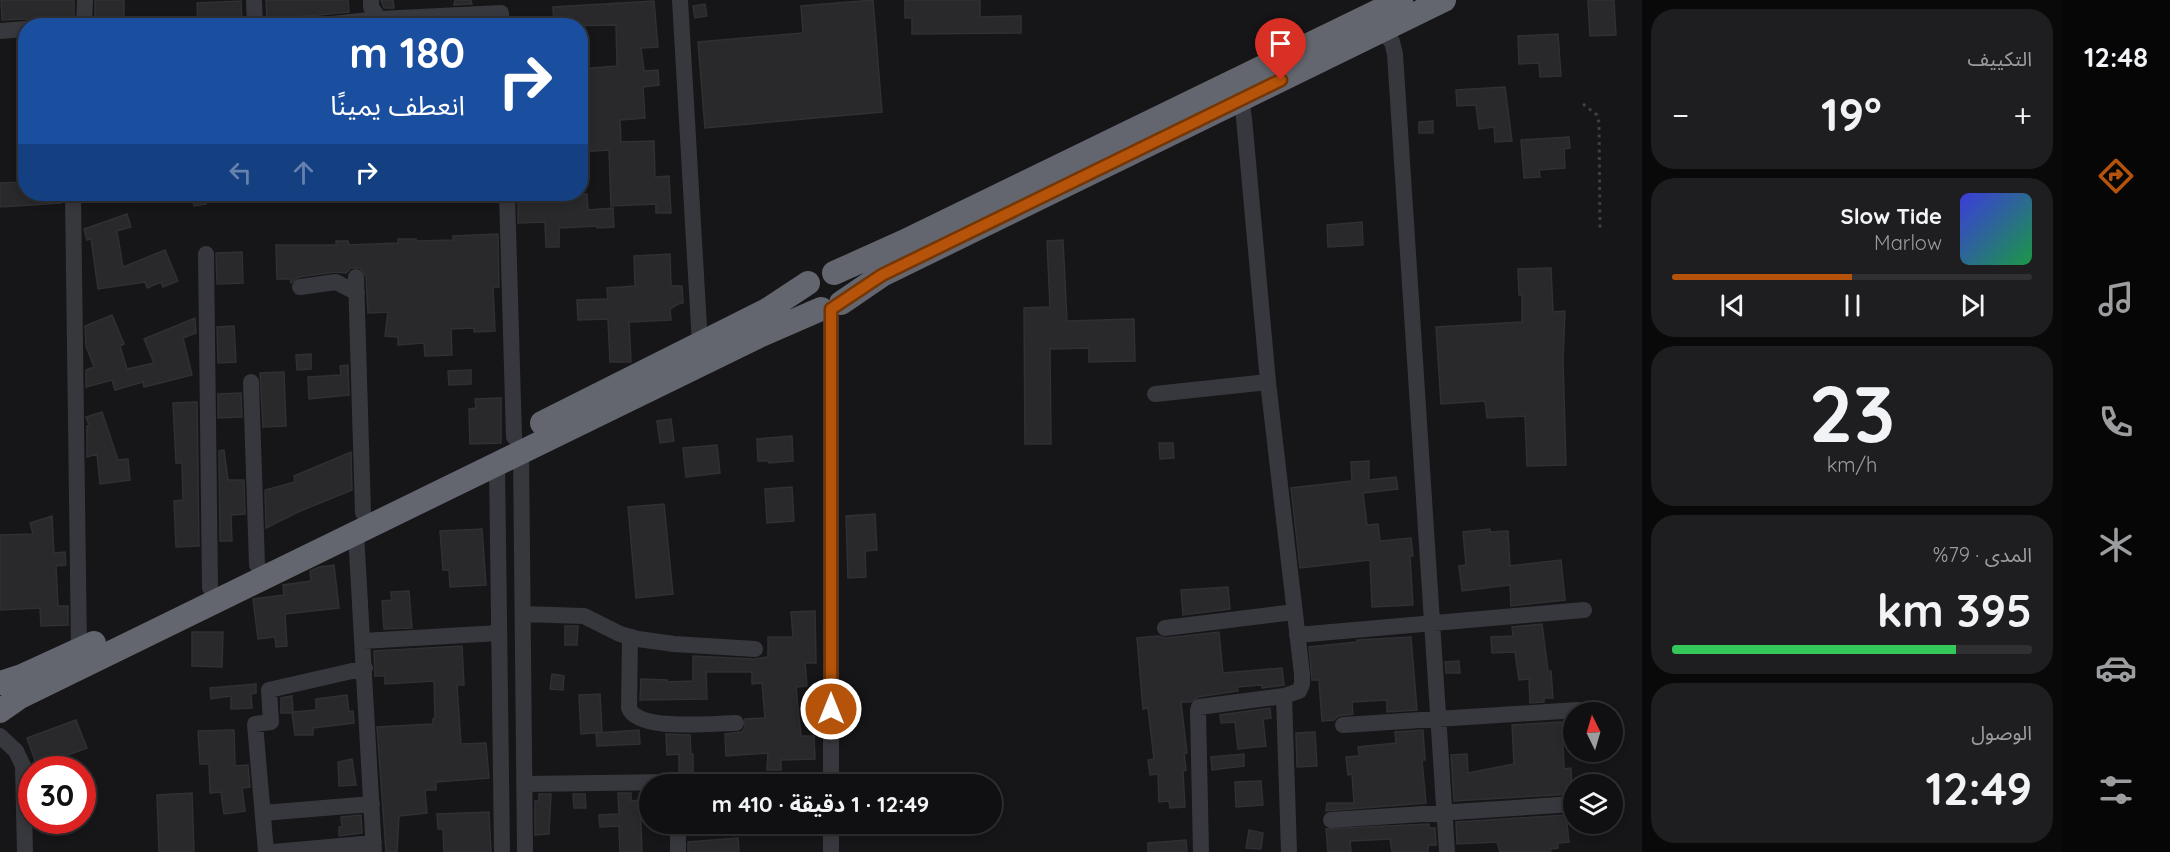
<!DOCTYPE html>
<html lang="ar">
<meta charset="utf-8">
<style>
body{margin:0;font-family:Quicksand,"Noto Sans Arabic",sans-serif;background:#1e1e20;color:#f1f3f6;direction:rtl;height:100vh;display:flex;flex-direction:column;font-size:22px;white-space:nowrap}
*{box-sizing:border-box;margin:0}
p{font-size:20px;color:#9c9d9f}
.icon{flex:none;width:33px;height:33px;fill:none;stroke:currentColor;stroke-width:2;stroke-linecap:round;stroke-linejoin:round}
.map{position:relative;flex:1;overflow:hidden;direction:ltr}
.panel{display:flex;flex-direction:column;gap:9px;padding:9px;background:#09090a;width:420px}
.panel>*{flex:none}
.guide{position:absolute;left:18px;top:18px;width:570px;height:183px;border-radius:24px;box-shadow:0 3px 9px #0003,0 0 0 2px #303032;direction:rtl;background:#1a4fa0;color:#fff;overflow:hidden}
.needle{width:39px;rotate:355deg}
.fabs{position:absolute;left:1563px;top:702px;display:grid;gap:12px}
.fabs a{display:grid;place-items:center;width:60px;height:60px;border-radius:50%;background:#101012;box-shadow:0 3px 9px #0003,0 0 0 2px #303032;font-size:30px}
.speed{position:absolute;left:18px;top:756px;display:flex;gap:12px;font-size:30px;font-weight:700;text-align:center}
.speed>*{display:grid;place-content:center;width:78px;height:78px;border-radius:50%;background:#101012;box-shadow:0 3px 9px #0003,0 0 0 2px #303032;line-height:1}
.speed .limit{border:9px solid #d22;background:#fff;color:#111}
.pin{position:absolute;display:grid;place-items:center;width:51px;height:51px;color:#fff;margin:-62px -26px;border-radius:50% 50% 50% 0;rotate:-45deg;box-shadow:0 0 6px #0007}
.pin .icon{rotate:45deg}
.me{position:absolute;width:66px;margin:-33px;rotate:0deg;stroke-linejoin:round;filter:drop-shadow(0 0 4px #0008)}
.turn{display:flex;align-items:center;gap:21px;height:126px;padding:0 24px;font-size:27px}
.turn .icon{width:78px;height:78px;stroke-width:2.5}
.turn b{display:block;font-size:42px;line-height:51px}
.lanes{display:flex;align-items:center;height:57px;padding:0 24px;background:#0003;justify-content:center;gap:30px;direction:ltr}
.lanes .off{opacity:.35}
.big{font-size:45px;font-weight:700;line-height:1.1}
.panel .tile{flex:1;display:flex;flex-direction:column;justify-content:center;gap:9px;min-width:0;padding:0 21px;border-radius:24px;background:#1e1e20}
.panel .dial{align-items:center;gap:0}
.dial b{font-size:78px;line-height:1}
.song{display:flex;align-items:center;gap:18px}
.cover{width:72px;height:72px;border-radius:9px;background:linear-gradient(135deg,hsl(240 70% 55%),hsl(140 70% 35%))}
.played{height:6px;border-radius:3px;background:linear-gradient(90deg,#b45309 50%,#303032 50%)}
.keys{display:flex;justify-content:space-around;direction:ltr}
.heat{display:flex;justify-content:space-between;align-items:center;font-size:33px;direction:ltr}
.charge{height:9px;border-radius:4px;background:linear-gradient(90deg,#34c759 79%,#303032 0)}
.trip{position:absolute;left:639px;top:774px;width:363px;height:60px;border-radius:30px;background:#101012;box-shadow:0 3px 9px #0003,0 0 0 2px #303032;font-weight:700;line-height:60px;text-align:center;direction:rtl}
main{display:flex;flex:1;min-height:0}
.tab-bar{display:flex;flex-direction:column;width:108px;justify-content:space-around;align-items:center;background:#060607;color:#9c9d9f}
.tab-bar .icon{width:42px;height:42px}
.tab-bar .current{color:#b45309}
.tab-bar b{font-size:27px;color:#f1f3f6}
.map>svg:first-child{display:block}
</style>
<main>
<nav class="tab-bar">
<b>12:48</b>
<svg class="icon current" aria-label="directions" viewBox="0 0 24 24"><path d="M12 3l9 9-9 9-9-9zM9 14v-3h6M13 9l2 2-2 2"/></svg>
<svg class="icon" aria-label="music" viewBox="0 0 24 24"><path d="M9 18V5l10-2v13"/><circle cx="6" cy="18" r="3"/><circle cx="16" cy="16" r="3"/></svg>
<svg class="icon" aria-label="phone" viewBox="0 0 24 24"><path d="M5 4h4l2 5-3 2q2 4 5 5l2-3 5 2v4C11 20 4 13 5 4z"/></svg>
<svg class="icon" aria-label="climate" viewBox="0 0 24 24"><path d="M12 3v18M4 7l16 10M4 17L20 7"/></svg>
<svg class="icon" aria-label="car" viewBox="0 0 24 24"><path d="M5 17H2v-5l4-1 3-4h7l3 4 3 1v5h-3M9 17h6M6 11h13"/><circle cx="7" cy="17" r="2"/><circle cx="17" cy="17" r="2"/></svg>
<svg class="icon" aria-label="filters" viewBox="0 0 24 24"><path d="M4 7h16M4 17h16"/><circle cx="9" cy="7" r="2"/><circle cx="15" cy="17" r="2"/></svg>
</nav>
<section class="panel">
<div class="tile"><p>التكييف</p>
<div class="heat"><a>−</a><b class="big">19°</b><a>+</a></div>
</div>
<div class="tile">
<div class="song"><i class="cover"></i><div><b>Slow Tide</b><p>Marlow</p></div></div>
<div class="played"></div>
<div class="keys"><svg class="icon" aria-label="previous" viewBox="0 0 24 24"><path d="M18 5L8 12l10 7zM5 5v14"/></svg><svg class="icon" aria-label="pause" viewBox="0 0 24 24"><path d="M8 5v14M16 5v14"/></svg><svg class="icon" aria-label="next" viewBox="0 0 24 24"><path d="M6 5l10 7-10 7zM19 5v14"/></svg></div>
</div>
<div class="tile dial"><b>23</b><p>km/h</p></div>
<div class="tile"><p>المدى · 79%</p><b class="big">395 km</b><div class="charge"></div></div>
<div class="tile"><p>الوصول</p><b class="big">12:49</b></div>
</section>
<div class="map">
<svg width="1642" height="852" viewBox="0 0 1642 852">
<rect width="100%" height="100%" fill="#161618"/>
<path fill="#29292c" stroke="#303034" stroke-width="1.5" d="M 1,0 L 74,0 L 74,16 L 66,21 L 33,22 L 25,19 L 2,20 Z
M 95,0 L 124,0 L 124,23 L 95,23 Z
M 266,0 L 348,0 L 349,12 L 267,20 Z
M 381,0 L 393,0 L 394,8 L 384,8 Z
M 455,0 L 471,0 L 472,4 L 454,5 Z
M 873,0 L 882,112 L 705,128 L 698,42 L 803,33 L 801,6 Z
M 905,0 L 980,0 L 980,17 L 1021,16 L 1021,33 L 912,34 L 912,18 L 905,18 Z
M 1588,0 L 1614,0 L 1616,35 L 1590,36 Z
M 241,1 L 242,24 L 198,26 L 197,3 Z
M 654,1 L 658,47 L 641,48 L 644,71 L 658,70 L 659,85 L 643,87 L 645,118 L 620,120 L 621,142 L 654,141 L 655,177 L 669,176 L 671,213 L 656,213 L 656,204 L 611,206 L 609,150 L 580,152 L 580,69 L 617,66 L 616,25 L 554,26 L 553,7 Z
M 705,4 L 707,16 L 695,18 L 693,6 Z
M 1558,34 L 1561,76 L 1540,77 L 1539,63 L 1519,64 L 1518,36 Z
M 1505,87 L 1512,141 L 1495,142 L 1494,127 L 1479,129 L 1476,105 L 1457,106 L 1456,90 Z
M 1433,121 L 1433,133 L 1419,133 L 1419,122 Z
M 1569,137 L 1570,148 L 1564,149 L 1565,168 L 1539,170 L 1540,177 L 1524,178 L 1521,140 Z
M 26,182 L 26,194 L 61,194 L 61,203 L 0,207 L 0,183 Z
M 191,194 L 203,194 L 206,204 L 194,206 Z
M 518,194 L 587,194 L 588,210 L 613,208 L 614,227 L 597,228 L 597,226 L 559,228 L 559,247 L 546,247 L 545,222 L 518,223 Z
M 127,214 L 131,227 L 117,231 L 123,267 L 165,250 L 178,281 L 163,287 L 161,282 L 147,288 L 145,282 L 98,289 L 91,239 L 87,240 L 84,229 Z
M 1362,222 L 1363,245 L 1328,247 L 1327,225 Z
M 498,234 L 499,287 L 493,287 L 495,331 L 474,332 L 474,328 L 451,329 L 452,355 L 425,356 L 424,343 L 398,345 L 398,337 L 385,336 L 388,312 L 368,313 L 366,276 L 360,268 L 351,268 L 346,273 L 335,272 L 299,277 L 291,283 L 290,279 L 277,279 L 276,245 L 336,245 L 336,241 L 348,241 L 349,245 L 398,243 L 398,239 L 416,239 L 416,241 L 453,240 L 453,236 Z
M 1063,240 L 1067,321 L 1134,319 L 1135,361 L 1089,362 L 1089,348 L 1050,349 L 1051,444 L 1025,444 L 1024,308 L 1050,307 L 1047,241 Z
M 242,252 L 243,283 L 217,284 L 216,253 Z
M 670,254 L 671,286 L 682,286 L 683,303 L 678,304 L 670,309 L 671,320 L 629,322 L 631,362 L 610,362 L 608,319 L 578,320 L 577,300 L 608,299 L 607,288 L 635,286 L 634,256 Z
M 1551,268 L 1553,312 L 1565,311 L 1563,360 L 1566,465 L 1527,466 L 1525,416 L 1487,418 L 1485,401 L 1441,404 L 1436,327 L 1522,322 L 1522,295 L 1519,295 L 1518,269 Z
M 112,315 L 124,344 L 120,346 L 127,369 L 154,363 L 144,339 L 195,318 L 196,333 L 183,338 L 192,375 L 144,387 L 143,382 L 115,390 L 112,380 L 86,387 L 86,370 L 94,367 L 86,346 L 85,326 Z
M 234,326 L 236,362 L 218,363 L 217,327 Z
M 311,354 L 311,369 L 297,370 L 296,355 Z
M 348,365 L 349,395 L 309,399 L 308,377 L 341,375 L 340,366 Z
M 471,370 L 471,384 L 449,385 L 448,371 Z
M 284,372 L 286,426 L 263,427 L 260,373 Z
M 241,393 L 242,417 L 218,418 L 218,394 Z
M 501,398 L 501,443 L 470,444 L 469,409 L 476,408 L 475,399 Z
M 197,402 L 199,546 L 176,547 L 174,501 L 183,500 L 182,463 L 176,463 L 173,403 Z
M 102,412 L 118,460 L 128,459 L 130,480 L 100,484 L 97,454 L 87,457 L 87,426 L 89,425 L 86,417 Z
M 671,419 L 674,441 L 660,443 L 657,421 Z
M 792,436 L 793,461 L 769,463 L 769,461 L 758,461 L 757,439 Z
M 1159,443 L 1173,443 L 1174,458 L 1160,459 Z
M 717,445 L 720,473 L 686,477 L 683,448 Z
M 224,450 L 228,480 L 244,480 L 245,514 L 231,515 L 232,541 L 220,541 L 219,451 Z
M 351,452 L 352,490 L 298,512 L 266,528 L 265,490 L 295,482 L 294,476 Z
M 1369,461 L 1369,480 L 1396,477 L 1398,489 L 1363,493 L 1367,525 L 1378,524 L 1380,541 L 1411,538 L 1413,556 L 1410,556 L 1413,605 L 1372,607 L 1370,560 L 1300,568 L 1291,488 L 1352,481 L 1351,462 Z
M 792,487 L 794,521 L 767,523 L 765,489 Z
M 664,504 L 673,594 L 636,598 L 628,507 Z
M 875,514 L 877,550 L 865,551 L 866,577 L 848,578 L 846,516 Z
M 52,516 L 54,553 L 65,552 L 66,565 L 56,566 L 58,606 L 68,606 L 68,625 L 41,626 L 40,608 L 0,610 L 0,535 L 33,534 L 30,523 Z
M 482,529 L 486,585 L 450,587 L 449,570 L 443,570 L 440,531 Z
M 1490,529 L 1490,532 L 1508,531 L 1510,566 L 1561,560 L 1565,600 L 1511,606 L 1510,585 L 1462,591 L 1459,566 L 1466,565 L 1463,532 Z
M 334,565 L 339,608 L 285,614 L 287,646 L 276,647 L 275,637 L 258,639 L 253,599 L 284,595 L 283,585 L 311,581 L 310,571 L 319,567 Z
M 1228,587 L 1230,609 L 1183,615 L 1181,590 Z
M 409,591 L 412,628 L 384,629 L 382,601 L 392,600 L 391,592 Z
M 815,611 L 816,663 L 805,663 L 807,686 L 796,687 L 801,736 L 814,736 L 815,759 L 781,760 L 781,770 L 767,770 L 768,753 L 726,756 L 725,734 L 742,732 L 745,727 L 745,719 L 765,718 L 762,683 L 752,684 L 752,672 L 706,672 L 707,699 L 640,700 L 641,679 L 667,680 L 667,682 L 693,681 L 693,656 L 754,659 L 768,657 L 768,637 L 793,637 L 791,612 Z
M 1542,624 L 1548,671 L 1551,671 L 1553,698 L 1544,698 L 1544,702 L 1530,703 L 1529,679 L 1519,680 L 1515,652 L 1492,653 L 1491,637 L 1513,636 L 1512,627 Z
M 565,626 L 578,626 L 577,645 L 565,645 Z
M 192,632 L 223,632 L 222,667 L 192,666 Z
M 1219,632 L 1223,673 L 1282,668 L 1284,685 L 1262,688 L 1262,685 L 1237,687 L 1238,691 L 1198,697 L 1190,702 L 1181,702 L 1187,753 L 1184,753 L 1186,770 L 1183,771 L 1185,807 L 1170,808 L 1169,801 L 1159,802 L 1158,774 L 1150,775 L 1148,760 L 1154,759 L 1148,708 L 1143,709 L 1137,638 L 1158,636 L 1166,638 Z
M 1411,637 L 1417,710 L 1387,712 L 1387,700 L 1352,702 L 1353,714 L 1338,716 L 1334,720 L 1322,721 L 1319,680 L 1312,680 L 1309,647 L 1357,642 L 1357,640 Z
M 462,646 L 464,685 L 457,685 L 461,744 L 486,743 L 489,778 L 436,782 L 436,790 L 425,790 L 427,813 L 399,816 L 397,852 L 386,852 L 377,727 L 433,724 L 433,719 L 435,718 L 434,681 L 385,684 L 385,676 L 375,676 L 374,651 Z
M 1459,661 L 1460,673 L 1446,673 L 1445,662 Z
M 552,674 L 564,676 L 563,690 L 550,689 Z
M 256,684 L 256,693 L 251,694 L 252,708 L 231,709 L 231,696 L 211,699 L 210,688 Z
M 600,694 L 602,732 L 581,734 L 579,695 Z
M 347,695 L 349,712 L 353,711 L 354,723 L 313,728 L 313,735 L 295,735 L 292,713 L 281,713 L 281,698 L 292,696 L 293,712 L 316,710 L 316,699 Z
M 1270,708 L 1271,718 L 1263,719 L 1266,746 L 1238,749 L 1235,722 L 1221,723 L 1220,715 Z
M 76,720 L 87,748 L 37,766 L 27,738 Z
M 1562,722 L 1564,769 L 1571,768 L 1572,794 L 1454,801 L 1451,755 L 1467,754 L 1468,773 L 1514,764 L 1512,725 Z
M 234,730 L 235,766 L 248,765 L 250,787 L 242,788 L 245,811 L 224,814 L 221,792 L 210,793 L 209,764 L 200,764 L 198,731 Z
M 639,730 L 640,744 L 597,746 L 596,733 Z
M 1423,730 L 1425,760 L 1422,760 L 1426,803 L 1326,811 L 1327,803 L 1354,803 L 1352,774 L 1348,775 L 1346,757 L 1359,756 L 1358,747 L 1396,743 L 1395,732 Z
M 1315,732 L 1317,766 L 1297,767 L 1296,733 Z
M 666,734 L 690,735 L 691,754 L 693,754 L 693,771 L 679,771 L 679,754 L 667,755 Z
M 1244,754 L 1244,766 L 1212,770 L 1211,757 Z
M 352,759 L 356,785 L 339,786 L 338,762 Z
M 1261,781 L 1263,805 L 1236,807 L 1235,782 Z
M 192,793 L 194,852 L 159,852 L 157,795 Z
M 618,793 L 631,793 L 631,801 L 640,800 L 642,852 L 620,852 L 619,826 L 600,827 L 599,815 L 619,814 Z
M 539,794 L 551,794 L 549,834 L 535,835 L 535,801 L 539,801 Z
M 573,794 L 585,794 L 586,808 L 574,808 Z
M 489,812 L 491,852 L 444,852 L 443,829 L 438,829 L 437,814 Z
M 361,815 L 362,833 L 339,836 L 339,827 L 342,827 L 341,817 Z
M 1566,815 L 1569,842 L 1558,843 L 1558,848 L 1550,849 L 1551,852 L 1500,852 L 1497,842 L 1457,844 L 1456,822 Z
M 1429,824 L 1429,828 L 1435,828 L 1436,845 L 1428,845 L 1428,852 L 1392,852 L 1390,839 L 1350,841 L 1351,852 L 1328,852 L 1326,829 Z
M 1249,830 L 1263,833 L 1261,849 L 1246,848 Z
M 738,838 L 739,852 L 688,852 L 688,842 Z
M 1186,840 L 1187,852 L 1148,852 L 1148,843 Z"/>
<g fill="none" stroke-linecap="round" stroke-linejoin="round">
<path stroke="#3d3f44" stroke-width="3" stroke-dasharray="3 4.5" stroke-linecap="butt" d="M 1583,104 L 1597,115 L 1599,123 L 1600,231"/>
<path stroke="#37383d" stroke-width="16" d="M 254,0 L 255,26
M 371,0 L 371,7 L 379,19 L 501,13 L 501,26
M 680,0 L 700,344
M 75,26 L 84,25 L 85,0
M 313,26 L 379,19
M 0,31 L 26,29
M 1382,31 L 1392,42 L 1395,54 L 1447,852
M 1241,100 L 1244,118 L 1268,382 L 1302,674 L 1302,684 L 1299,691 L 1284,696 L 1289,852
M 73,194 L 79,650
M 507,194 L 514,437
M 206,254 L 210,588
M 356,277 L 363,513
M 300,287 L 336,282 L 357,293
M 251,382 L 257,565
M 1155,394 L 1268,382
M 521,452 L 525,852
M 497,464 L 502,852
M 356,533 L 374,852
M 523,614 L 584,616 L 620,634 L 638,639 L 674,644 L 755,649
M 1165,628 L 1294,612
M 1297,635 L 1584,610
M 630,637 L 629,708 C 638,732 713,723 736,723
M 363,641 L 499,633
M 1343,725 L 1578,710
M 0,736 L 16,751 L 23,766 L 25,852
M 524,784 L 831,780
M 831,784 L 831,309
M 263,813 L 372,804
M 1331,820 L 1574,804
M 678,824 L 678,852
M 266,852 L 255,724 L 271,722 L 269,690 L 365,668
M 273,852 L 374,843
M 831,852 L 831,824
M 1201,852 L 1198,711 L 1199,707 L 1284,696"/>
<path stroke="#63666e" stroke-width="24" d="M 834,273 L 903,242 L 1401,0
M 841,303 L 882,275 L 1444,0
M 542,423 L 767,310 L 808,283
M 0,683 L 22,676 L 94,643
M 0,711 L 20,697 L 759,336 L 821,309"/>
</g>
<g fill="none" stroke-linecap="round" stroke-linejoin="round">
<defs>
<path id="route" d="M 831,709 L 831,309 L 882,275 L 1281,80"/>
</defs>
<use href="#route" stroke="#753606" stroke-width="15"/>
<use href="#route" stroke="#b45309" stroke-width="10"/>
</g>
</svg>
<div class="fabs">
<a><svg class="needle" viewBox="-14 -14 28 28"><path d="M0-13l5 13h-10z" fill="#e53935"/><path d="M0 13l5-13h-10z" fill="#9c9d9f"/></svg></a>
<a><svg class="icon" aria-label="layers" viewBox="0 0 24 24"><path d="M12 4l9 5-9 5-9-5zM3 14l9 5 9-5"/></svg></a>
</div>
<div class="speed"><div class="limit">30</div></div>
<div class="pin" style="left:1281px;top:80px;background:#d93025"><svg class="icon" aria-label="arrive" viewBox="0 0 24 24"><path d="M6 21V4h12l-3 4 3 4H6"/></svg></div>
<svg class="me" style="left:831px;top:709px" viewBox="-20 -20 40 40"><circle r="17" fill="#b45309" stroke="#fff" stroke-width="3"/><path d="M0-11L8 9 0 5-8 9z" fill="#fff"/></svg>
<div class="trip">12:49 · 1 دقيقة · 410 m</div>
<div class="guide">
<div class="turn"><svg class="icon" aria-label="right" viewBox="0 0 24 24"><path d="M7 20v-9h11M14 6l5 5-5 5"/></svg><div><b>180 m</b>انعطف يمينًا</div></div>
<div class="lanes"><svg class="icon off" aria-label="left" viewBox="0 0 24 24"><path d="M17 20v-9H6M10 6l-5 5 5 5"/></svg><svg class="icon off" aria-label="ahead" viewBox="0 0 24 24"><path d="M12 20V5M6 11l6-6 6 6"/></svg><svg class="icon" aria-label="right" viewBox="0 0 24 24"><path d="M7 20v-9h11M14 6l5 5-5 5"/></svg></div>
</div>
</div>
</main>
